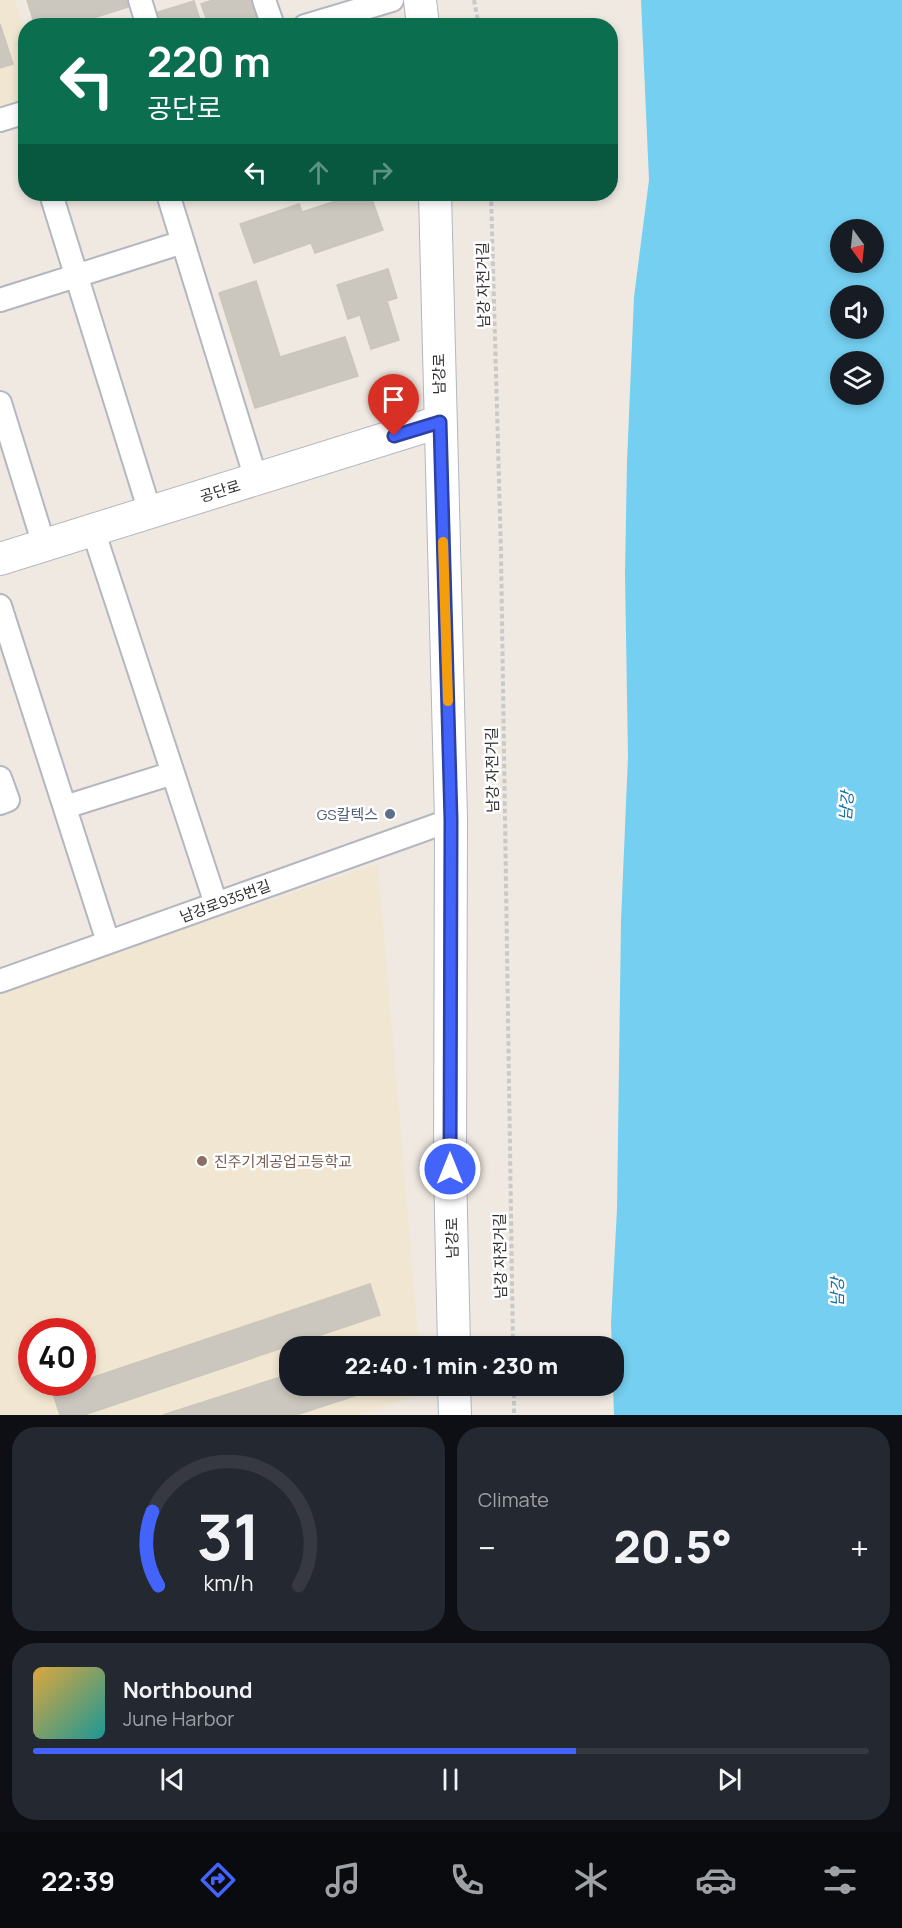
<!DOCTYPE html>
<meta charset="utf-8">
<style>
body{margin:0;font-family:Manrope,"Noto Sans KR",sans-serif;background:#242831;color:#f1f3f6;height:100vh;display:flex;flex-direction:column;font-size:22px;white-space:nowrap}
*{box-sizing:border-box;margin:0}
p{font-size:20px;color:#9ea1a6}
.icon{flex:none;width:33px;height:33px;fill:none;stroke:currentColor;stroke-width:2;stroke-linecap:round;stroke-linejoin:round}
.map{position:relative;height:1415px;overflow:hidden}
.drawer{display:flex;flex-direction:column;gap:12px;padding:12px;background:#0d0f14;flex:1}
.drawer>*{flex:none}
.hud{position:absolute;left:18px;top:18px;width:600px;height:183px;border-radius:24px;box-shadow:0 3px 9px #0003;background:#0b6e4f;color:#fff;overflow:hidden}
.needle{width:39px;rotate:165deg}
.controls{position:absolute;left:830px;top:219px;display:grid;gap:12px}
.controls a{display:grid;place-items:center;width:54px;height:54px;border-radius:50%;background:#171b24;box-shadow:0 3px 9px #0003;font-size:30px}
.speed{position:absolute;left:18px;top:1318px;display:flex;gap:12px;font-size:30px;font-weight:700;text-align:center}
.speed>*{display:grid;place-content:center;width:78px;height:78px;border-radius:50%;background:#171b24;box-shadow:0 3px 9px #0003;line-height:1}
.speed .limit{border:9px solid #d22;background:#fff;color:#111}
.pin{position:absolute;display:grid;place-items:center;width:51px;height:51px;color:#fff;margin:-62px -26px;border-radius:50% 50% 50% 0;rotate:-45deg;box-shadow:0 0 6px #0007}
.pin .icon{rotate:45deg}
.me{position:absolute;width:66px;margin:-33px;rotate:0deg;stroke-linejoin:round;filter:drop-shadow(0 0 4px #0008)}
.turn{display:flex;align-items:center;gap:21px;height:126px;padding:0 30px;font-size:27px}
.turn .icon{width:78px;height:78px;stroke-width:2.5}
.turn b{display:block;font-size:42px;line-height:51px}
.lanes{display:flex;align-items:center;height:57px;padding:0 30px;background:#0003;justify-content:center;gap:30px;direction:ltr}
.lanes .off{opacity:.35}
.big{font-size:45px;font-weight:800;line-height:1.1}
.drawer .widget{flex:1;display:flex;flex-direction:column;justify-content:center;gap:9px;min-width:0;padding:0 21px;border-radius:24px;background:#242831}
.drawer .dial{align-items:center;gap:0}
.dial svg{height:156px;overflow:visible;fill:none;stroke:#363941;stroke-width:7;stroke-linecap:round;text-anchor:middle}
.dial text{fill:#f1f3f6;stroke:none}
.song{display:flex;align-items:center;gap:18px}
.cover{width:72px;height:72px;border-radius:9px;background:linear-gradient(135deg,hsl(40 70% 55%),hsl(180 70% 35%))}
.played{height:6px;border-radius:3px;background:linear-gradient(90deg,#4264fb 65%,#363941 65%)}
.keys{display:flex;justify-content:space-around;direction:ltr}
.heat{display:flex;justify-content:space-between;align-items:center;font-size:33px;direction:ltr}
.drawer .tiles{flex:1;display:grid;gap:12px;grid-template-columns:1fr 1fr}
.widget:last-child{grid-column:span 2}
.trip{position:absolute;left:279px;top:1336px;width:345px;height:60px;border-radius:24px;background:#171b24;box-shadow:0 3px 9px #0003;font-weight:800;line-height:60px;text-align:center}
.dock{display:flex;height:96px;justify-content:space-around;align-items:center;background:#090b0e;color:#9ea1a6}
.dock .icon{width:42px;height:42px}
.dock .active{color:#4264fb}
.dock b{font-size:27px;color:#f1f3f6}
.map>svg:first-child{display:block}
</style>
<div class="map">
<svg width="902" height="1415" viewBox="0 0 902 1415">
<rect width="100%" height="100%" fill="#efe9e1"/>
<path fill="#f0e6d1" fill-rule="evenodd" d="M 0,0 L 15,0 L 25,33 L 25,99 L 0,107 Z
M 378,864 L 419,1347 L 290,1347 L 290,1386 L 422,1386 L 423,1394 L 359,1415 L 0,1415 L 0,991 ZM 32,1332 L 82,1332 L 82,1383 L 32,1383 Z"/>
<path fill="#75cff0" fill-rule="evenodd" d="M 641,0 L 902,0 L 902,1415 L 614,1415 L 611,1323 L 617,1209 L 621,921 L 628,757 L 625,574 L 627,462 L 634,297 L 649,180 ZM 840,230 L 873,230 L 873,262 L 840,262 ZM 840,296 L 873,296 L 873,328 L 840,328 ZM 840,362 L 873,362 L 873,394 L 840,394 Z"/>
<path fill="#cbc7bf" stroke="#cbc5ba" stroke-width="1.5" d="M 27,0 L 126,0 L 128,7 L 68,26 L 35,26 Z
M 213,0 L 254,0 L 261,20 L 242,26 L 209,26 L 201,4 Z
M 194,1 L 202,26 L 156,26 L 152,14 Z
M 0,24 L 13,64 L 0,68 Z
M 357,194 L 370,194 L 383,230 L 315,253 L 311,243 L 254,263 L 240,224 L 299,204 L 302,212 Z
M 388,269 L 397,298 L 387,301 L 399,340 L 371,349 L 360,315 L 348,319 L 337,285 Z
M 256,281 L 280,357 L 345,337 L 358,376 L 255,408 L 219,293 Z
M 370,1284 L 380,1315 L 84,1415 L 60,1415 L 52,1391 L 82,1383 L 82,1381 Z
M 402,1338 L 404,1347 L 374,1347 Z
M 290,1374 L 290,1386 L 385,1386 L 296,1415 L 163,1415 Z"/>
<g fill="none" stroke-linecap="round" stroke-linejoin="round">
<defs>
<path id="street" d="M 140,0 L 148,26
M 264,0 L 273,26
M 305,26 L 392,0
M 0,120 L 26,112
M 51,194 L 150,512
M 168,194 L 256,479
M 0,300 L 183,242
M 0,403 L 44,545
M 93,530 L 216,904
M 0,606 L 108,942
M 0,778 L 8,800 L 0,803
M 65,807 L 173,773
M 0,981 L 451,820"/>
<path id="secondary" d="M 420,0 L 423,26
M 435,194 L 451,820 L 450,1169 L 454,1347
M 0,559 L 439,422
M 454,1386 L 455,1415"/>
</defs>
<use href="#street" stroke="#b4b7c1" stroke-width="26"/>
<use href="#secondary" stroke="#b4b7c1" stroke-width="34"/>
<path stroke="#c9c9c9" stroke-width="4" stroke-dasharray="4.5 3" stroke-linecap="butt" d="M 474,0 L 479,26
M 491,194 L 501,553 L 513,1347
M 514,1386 L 514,1415"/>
<use href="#street" stroke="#fff" stroke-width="22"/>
<use href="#secondary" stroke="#fff" stroke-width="32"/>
</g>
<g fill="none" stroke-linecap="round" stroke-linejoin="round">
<defs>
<path id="route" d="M 394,436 L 440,422 L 451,820 L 450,1169"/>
</defs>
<use href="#route" stroke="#2b41a3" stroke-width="15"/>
<use href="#route" stroke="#4264fb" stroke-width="10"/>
<path stroke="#f59e0b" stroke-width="10" d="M 443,542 L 448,701"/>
</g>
<circle fill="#5c6f8a" stroke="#fff" stroke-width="2" cx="390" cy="814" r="6"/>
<circle fill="#8d6e63" stroke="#fff" stroke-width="2" cx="202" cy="1161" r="6"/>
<g text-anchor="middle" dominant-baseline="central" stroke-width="5" stroke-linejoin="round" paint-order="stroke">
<g font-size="15" fill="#2e2e2e" stroke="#fff">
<text transform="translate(483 285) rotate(-91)">남강 자전거길</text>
<text transform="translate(439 374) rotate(-91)">남강로</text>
<text transform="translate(220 491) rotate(-17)">공단로</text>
<text transform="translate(492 770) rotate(-91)">남강 자전거길</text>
<text transform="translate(225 901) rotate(-20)">남강로935번길</text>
<text transform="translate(452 1238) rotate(-91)">남강로</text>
<text transform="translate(500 1256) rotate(-91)">남강 자전거길</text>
</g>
<g font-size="15" fill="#4e5e75" stroke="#fff" text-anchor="end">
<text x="378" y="814">GS칼텍스</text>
</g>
<g font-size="15" fill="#785e54" stroke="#fff" text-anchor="start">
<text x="214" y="1161">진주기계공업고등학교</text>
</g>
<g font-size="16" font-style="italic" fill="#0d6fa3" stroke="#fff">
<text transform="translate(846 806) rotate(-85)">남강</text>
<text transform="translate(837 1292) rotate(-90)">남강</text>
</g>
</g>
</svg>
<div class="controls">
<a><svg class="needle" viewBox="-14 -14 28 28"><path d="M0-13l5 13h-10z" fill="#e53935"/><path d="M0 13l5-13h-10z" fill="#9ea1a6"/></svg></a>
<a><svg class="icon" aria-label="sound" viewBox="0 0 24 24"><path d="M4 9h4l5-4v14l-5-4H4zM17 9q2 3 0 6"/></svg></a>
<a><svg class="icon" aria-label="layers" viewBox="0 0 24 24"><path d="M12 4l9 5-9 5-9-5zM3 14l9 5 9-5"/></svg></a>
</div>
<div class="speed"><div class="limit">40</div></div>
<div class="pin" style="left:394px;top:436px;background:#d93025"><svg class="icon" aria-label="arrive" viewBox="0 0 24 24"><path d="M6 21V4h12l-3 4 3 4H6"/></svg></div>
<svg class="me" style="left:450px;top:1169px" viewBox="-20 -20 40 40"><circle r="17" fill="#4264fb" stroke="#fff" stroke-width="3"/><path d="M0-11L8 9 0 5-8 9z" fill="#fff"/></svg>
<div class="trip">22:40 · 1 min · 230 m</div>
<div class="hud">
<div class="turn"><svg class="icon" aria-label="left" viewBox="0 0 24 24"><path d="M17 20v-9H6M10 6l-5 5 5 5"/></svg><div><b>220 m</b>공단로</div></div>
<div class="lanes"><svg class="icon" aria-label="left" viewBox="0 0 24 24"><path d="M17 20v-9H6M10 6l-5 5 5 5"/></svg><svg class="icon off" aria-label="ahead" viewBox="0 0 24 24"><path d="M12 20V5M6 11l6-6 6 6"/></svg><svg class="icon off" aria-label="right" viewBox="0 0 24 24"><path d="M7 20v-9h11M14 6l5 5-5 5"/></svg></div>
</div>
</div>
<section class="drawer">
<div class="tiles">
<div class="widget dial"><svg viewBox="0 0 100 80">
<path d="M14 69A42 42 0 1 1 86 69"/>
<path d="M14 69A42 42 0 0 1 11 31" stroke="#4264fb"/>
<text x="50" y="56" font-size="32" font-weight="700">31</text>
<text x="50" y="72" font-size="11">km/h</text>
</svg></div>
<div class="widget"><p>Climate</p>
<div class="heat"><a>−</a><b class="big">20.5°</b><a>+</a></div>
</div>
<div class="widget">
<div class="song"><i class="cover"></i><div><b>Northbound</b><p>June Harbor</p></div></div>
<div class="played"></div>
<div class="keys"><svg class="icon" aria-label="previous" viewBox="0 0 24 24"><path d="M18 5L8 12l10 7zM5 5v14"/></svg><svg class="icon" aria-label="pause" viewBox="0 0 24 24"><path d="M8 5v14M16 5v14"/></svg><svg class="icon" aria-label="next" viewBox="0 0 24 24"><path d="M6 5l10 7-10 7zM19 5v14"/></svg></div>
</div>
</div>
</section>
<nav class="dock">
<b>22:39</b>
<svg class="icon active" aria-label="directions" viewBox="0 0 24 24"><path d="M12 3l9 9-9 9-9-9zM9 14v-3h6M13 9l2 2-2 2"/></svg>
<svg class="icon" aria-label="music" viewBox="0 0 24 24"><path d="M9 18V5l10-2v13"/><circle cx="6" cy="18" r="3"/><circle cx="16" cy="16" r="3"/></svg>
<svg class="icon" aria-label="phone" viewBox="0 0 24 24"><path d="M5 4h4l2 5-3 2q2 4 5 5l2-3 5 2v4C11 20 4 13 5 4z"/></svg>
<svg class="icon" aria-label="climate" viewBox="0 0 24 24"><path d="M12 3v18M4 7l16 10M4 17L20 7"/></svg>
<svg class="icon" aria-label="car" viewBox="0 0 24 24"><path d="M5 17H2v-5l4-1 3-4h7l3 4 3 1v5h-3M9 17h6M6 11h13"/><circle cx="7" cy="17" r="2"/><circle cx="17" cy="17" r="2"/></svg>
<svg class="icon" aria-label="filters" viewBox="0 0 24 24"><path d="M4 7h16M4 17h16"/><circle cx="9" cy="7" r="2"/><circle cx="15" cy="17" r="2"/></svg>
</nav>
